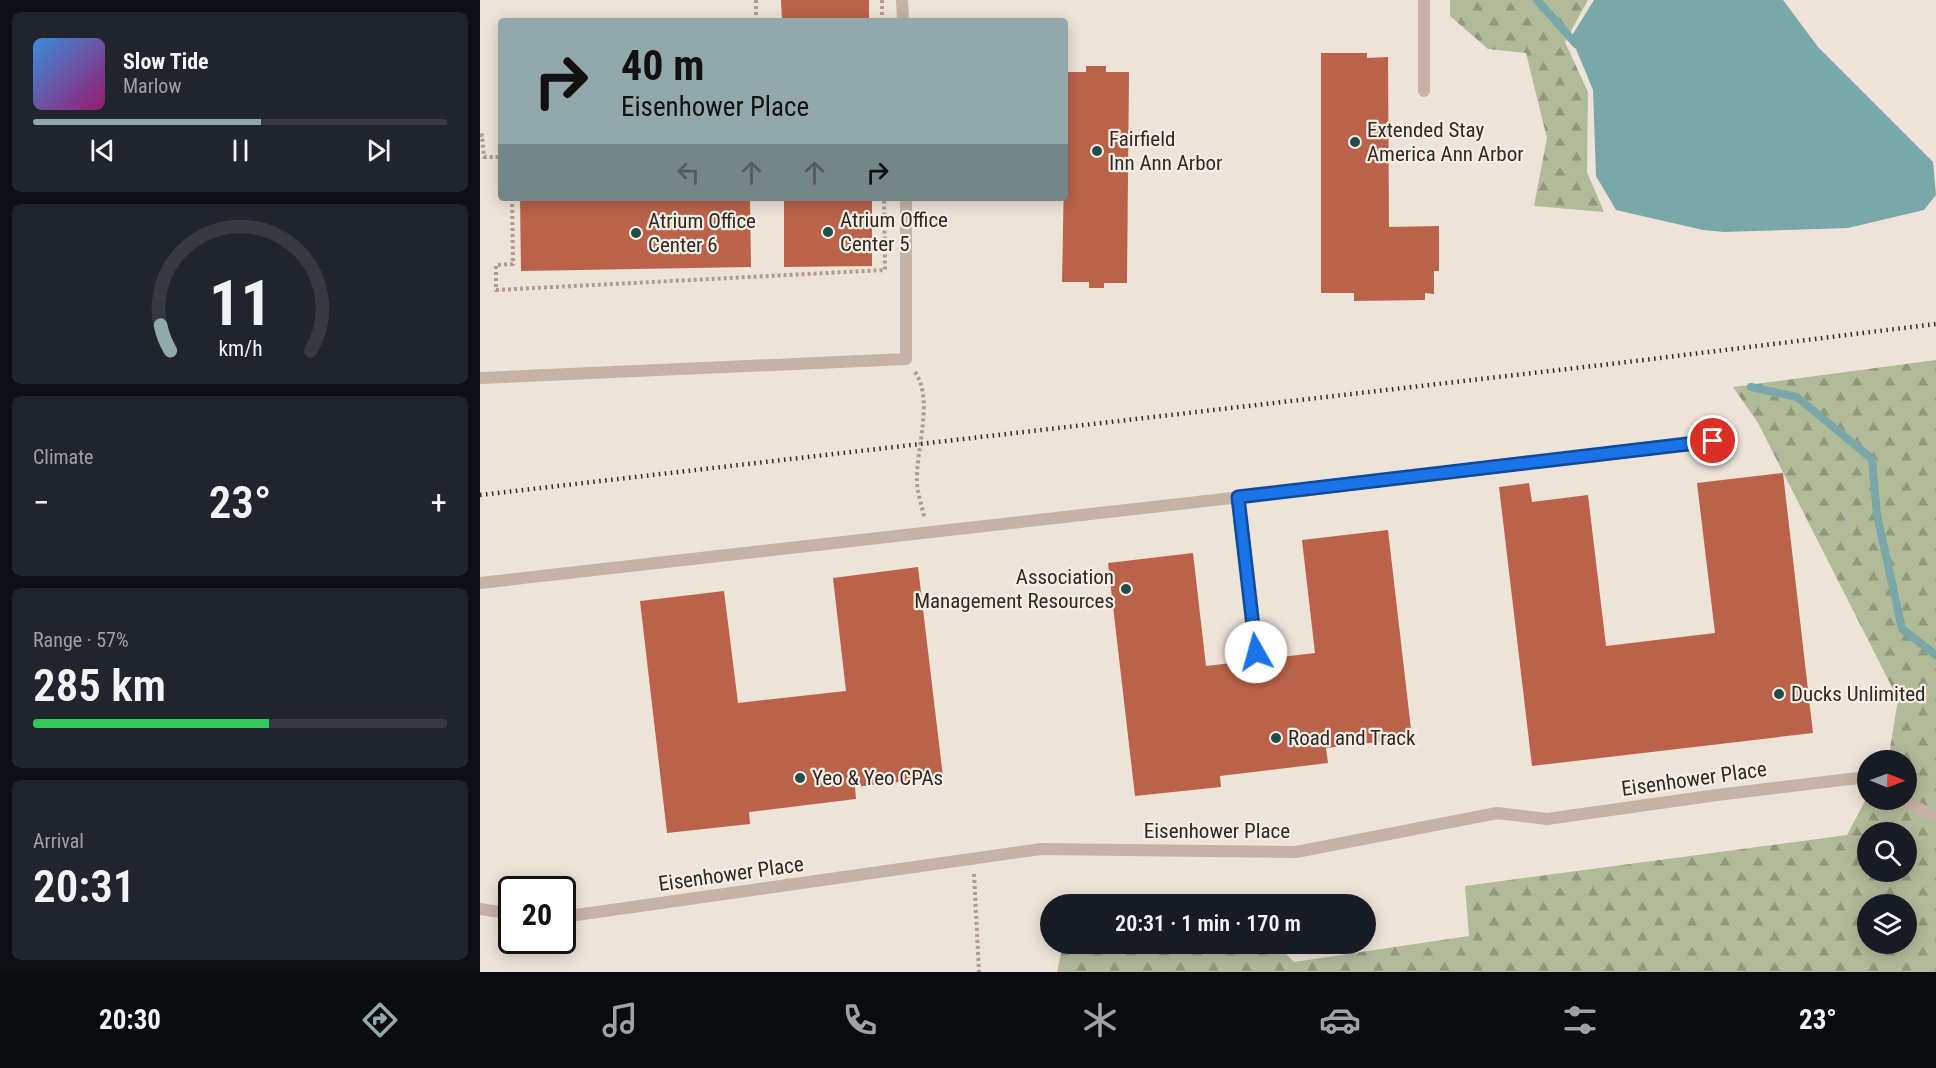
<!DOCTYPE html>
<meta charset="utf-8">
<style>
body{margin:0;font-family:"Roboto Condensed",sans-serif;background:#20242c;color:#f1f3f6;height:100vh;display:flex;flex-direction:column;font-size:22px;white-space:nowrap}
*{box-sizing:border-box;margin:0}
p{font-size:20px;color:#9ea1a6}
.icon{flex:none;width:33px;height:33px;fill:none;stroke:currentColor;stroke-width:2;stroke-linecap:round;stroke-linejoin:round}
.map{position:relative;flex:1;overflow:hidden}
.sheet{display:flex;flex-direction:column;gap:12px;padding:12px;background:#0d0f14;width:480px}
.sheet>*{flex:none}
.top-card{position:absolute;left:18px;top:18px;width:570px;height:183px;border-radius:6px;box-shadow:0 3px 15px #0003;background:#93a8aa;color:#111;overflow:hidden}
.needle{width:39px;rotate:91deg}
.fabs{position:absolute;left:1377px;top:750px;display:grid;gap:12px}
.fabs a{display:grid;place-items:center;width:60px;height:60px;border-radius:50%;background:#171b24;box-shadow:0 3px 15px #0003;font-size:30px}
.speed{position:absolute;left:18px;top:876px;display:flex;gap:12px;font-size:30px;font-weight:700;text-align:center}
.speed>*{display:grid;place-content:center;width:78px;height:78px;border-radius:50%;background:#171b24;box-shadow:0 3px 15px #0003;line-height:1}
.speed .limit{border:3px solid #111;border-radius:9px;background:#fff;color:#111}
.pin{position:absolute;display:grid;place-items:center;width:51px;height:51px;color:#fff;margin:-26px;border:3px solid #fff;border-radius:50%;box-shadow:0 2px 6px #0007}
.me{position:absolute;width:66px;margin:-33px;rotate:353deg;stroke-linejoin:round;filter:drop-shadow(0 0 4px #0008)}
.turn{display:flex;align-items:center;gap:21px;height:126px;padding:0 24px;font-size:27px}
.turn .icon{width:78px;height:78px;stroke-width:2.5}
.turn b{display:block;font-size:42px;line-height:51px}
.lanes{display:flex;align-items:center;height:57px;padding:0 24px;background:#0003;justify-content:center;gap:30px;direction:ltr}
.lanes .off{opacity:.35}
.big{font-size:45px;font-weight:600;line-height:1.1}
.sheet .card{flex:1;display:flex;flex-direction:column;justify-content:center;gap:9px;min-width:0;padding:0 21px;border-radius:9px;background:#20242c}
.sheet .dial{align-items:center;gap:0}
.dial svg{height:156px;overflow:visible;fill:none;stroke:#363941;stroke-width:7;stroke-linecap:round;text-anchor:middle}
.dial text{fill:#f1f3f6;stroke:none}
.song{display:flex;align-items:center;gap:18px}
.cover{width:72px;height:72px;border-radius:9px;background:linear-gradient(135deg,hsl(210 70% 55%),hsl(320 70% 35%))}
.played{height:6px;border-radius:3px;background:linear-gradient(90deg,#93a8aa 55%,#363941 55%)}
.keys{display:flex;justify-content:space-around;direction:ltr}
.heat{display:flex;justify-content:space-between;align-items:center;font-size:33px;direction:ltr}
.charge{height:9px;border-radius:4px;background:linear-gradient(90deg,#34c759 57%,#363941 0)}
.trip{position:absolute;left:560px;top:894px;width:336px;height:60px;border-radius:30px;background:#171b24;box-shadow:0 3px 15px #0003;font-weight:600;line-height:60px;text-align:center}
.dock{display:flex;height:96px;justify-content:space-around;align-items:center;background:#090b0e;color:#9ea1a6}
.dock .icon{width:42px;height:42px}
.dock .selected{color:#93a8aa}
.dock b{font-size:27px;color:#f1f3f6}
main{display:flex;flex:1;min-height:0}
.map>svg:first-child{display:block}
</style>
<main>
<section class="sheet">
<div class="card">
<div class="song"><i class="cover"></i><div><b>Slow Tide</b><p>Marlow</p></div></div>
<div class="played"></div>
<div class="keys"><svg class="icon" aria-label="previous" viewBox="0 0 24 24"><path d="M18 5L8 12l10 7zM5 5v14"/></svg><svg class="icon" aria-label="pause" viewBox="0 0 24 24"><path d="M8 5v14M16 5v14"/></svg><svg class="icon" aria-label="next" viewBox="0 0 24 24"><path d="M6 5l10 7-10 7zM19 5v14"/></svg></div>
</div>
<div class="card dial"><svg viewBox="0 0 100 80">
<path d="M14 69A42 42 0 1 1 86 69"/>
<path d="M14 69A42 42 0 0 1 9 56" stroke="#93a8aa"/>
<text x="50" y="56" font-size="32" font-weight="700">11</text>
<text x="50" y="72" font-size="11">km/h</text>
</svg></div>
<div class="card"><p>Climate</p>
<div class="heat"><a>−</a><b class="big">23°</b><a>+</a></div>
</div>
<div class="card"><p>Range · 57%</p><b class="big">285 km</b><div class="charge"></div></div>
<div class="card"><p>Arrival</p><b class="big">20:31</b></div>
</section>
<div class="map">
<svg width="1456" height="972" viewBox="0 0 1456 972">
<defs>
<pattern id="forest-firs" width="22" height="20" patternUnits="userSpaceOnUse" patternTransform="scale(1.5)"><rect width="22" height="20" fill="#b1bb9a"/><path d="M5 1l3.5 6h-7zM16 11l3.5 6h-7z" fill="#91987d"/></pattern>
</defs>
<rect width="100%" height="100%" fill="#eee3d8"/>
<path fill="url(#forest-firs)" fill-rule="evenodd" d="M 970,0 L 1108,0 L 1085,42 L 1108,92 L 1107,172 L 1124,212 L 1054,206 L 1067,138 L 1046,53 L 1008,49 L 970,16 Z
M 1456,360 L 1456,972 L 577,972 L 583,944 L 796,944 L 814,962 L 989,936 L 985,886 L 1367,835 L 1387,797 L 1388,800 L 1426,800 L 1426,760 L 1407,760 L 1409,755 L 1418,699 L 1278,423 L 1253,387 ZM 1388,832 L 1426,832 L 1426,872 L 1388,872 ZM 1388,904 L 1426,904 L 1426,944 L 1388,944 Z"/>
<path fill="#7aa7a8" d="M 1114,0 L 1303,0 L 1338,47 L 1453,162 L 1456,195 L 1444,210 L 1368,228 L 1244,232 L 1223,230 L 1136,210 L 1116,176 L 1113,90 L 1091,37 Z"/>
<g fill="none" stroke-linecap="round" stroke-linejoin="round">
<path stroke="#7aa7a8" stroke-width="8" d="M 1057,0 L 1096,44
M 1271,387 L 1317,397 L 1392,459 L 1397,515 L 1422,629 L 1456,655"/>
</g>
<path fill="#ba634a" d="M 301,0 L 389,0 L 389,21 L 302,21 Z
M 841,53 L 887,53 L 887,58 L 908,57 L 909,227 L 959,226 L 959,271 L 954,271 L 954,294 L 945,293 L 945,300 L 874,301 L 874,293 L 841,293 Z
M 606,66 L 626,66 L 626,72 L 649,72 L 647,283 L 624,283 L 624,288 L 609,288 L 609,282 L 582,282 L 586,72 L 606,72 Z
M 40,198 L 270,198 L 271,267 L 41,271 Z
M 304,198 L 392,198 L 392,266 L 304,267 Z
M 1303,473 L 1333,733 L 1052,766 L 1019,487 L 1049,483 L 1052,502 L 1108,495 L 1126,646 L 1235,633 L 1217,483 Z
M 908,530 L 932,738 L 846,748 L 848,763 L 740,776 L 741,787 L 655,796 L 628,563 L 713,553 L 726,666 L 835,653 L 822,540 Z
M 438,567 L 463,777 L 375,787 L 376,799 L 269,812 L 270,824 L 187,833 L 160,601 L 244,591 L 258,703 L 366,691 L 353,578 Z"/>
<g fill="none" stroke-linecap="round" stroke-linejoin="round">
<path stroke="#b09d90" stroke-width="4" stroke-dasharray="3 3" stroke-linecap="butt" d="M 276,0 L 276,21
M 402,0 L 402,21
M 0,136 L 2,135 L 4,157 L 21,157
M 32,198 L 33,264 L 16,265 L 16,290 L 405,270 L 404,198
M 435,372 C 454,399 436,449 437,481 C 437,493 442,505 444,517
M 494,874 L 499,972"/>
<path stroke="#c5b3a5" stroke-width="12" d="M 422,0 L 423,21
M 944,0 L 944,91
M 0,378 L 426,359 L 426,198
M 758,497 L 776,652
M 0,583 L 929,478 L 1233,441
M 1421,800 L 1456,817
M 0,909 L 32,914
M 82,917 L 561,849 L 816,852 L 1017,813 L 1067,819 L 1237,795 L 1378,778 L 1388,782"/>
<path stroke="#312926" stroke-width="4.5" stroke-dasharray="1.5 4.5" stroke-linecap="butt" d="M 0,495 L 1139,363 L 1456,324"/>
</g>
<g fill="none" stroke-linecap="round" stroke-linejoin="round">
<defs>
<path id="route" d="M 776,652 L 758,497 L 1233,441"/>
</defs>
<use href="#route" stroke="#114b97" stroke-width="15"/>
<use href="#route" stroke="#1a73e8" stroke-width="10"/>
</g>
<g fill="#204c4e" stroke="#f6ede4" stroke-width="2">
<circle cx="875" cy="142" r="6"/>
<circle cx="617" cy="151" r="6"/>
<circle cx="348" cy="232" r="6"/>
<circle cx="156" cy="233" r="6"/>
<circle cx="646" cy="589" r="6"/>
<circle cx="1299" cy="694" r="6"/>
<circle cx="796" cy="738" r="6"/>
<circle cx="320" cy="778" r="6"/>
</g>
<g text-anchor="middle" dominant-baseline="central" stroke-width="4.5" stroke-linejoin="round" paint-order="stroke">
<g font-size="21" fill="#312926" stroke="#f6ede4" text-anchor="start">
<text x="887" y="130">Extended Stay<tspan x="887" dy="24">America Ann Arbor</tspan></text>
<text x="629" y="139">Fairfield<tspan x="629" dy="24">Inn Ann Arbor</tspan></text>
<text x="360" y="220">Atrium Office<tspan x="360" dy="24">Center 5</tspan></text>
<text x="168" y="221">Atrium Office<tspan x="168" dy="24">Center 6</tspan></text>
<text x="634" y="577" text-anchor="end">Association<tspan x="634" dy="24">Management Resources</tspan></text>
<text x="1311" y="694">Ducks Unlimited</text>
<text x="808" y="738">Road and Track</text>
<text x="332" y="778">Yeo &amp; Yeo CPAs</text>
</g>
<g font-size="21" fill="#312926" stroke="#f6ede4">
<text transform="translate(1214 779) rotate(-8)">Eisenhower Place</text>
<text x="737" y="831">Eisenhower Place</text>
<text transform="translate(251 874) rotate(-8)">Eisenhower Place</text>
</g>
</g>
</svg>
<div class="fabs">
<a><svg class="needle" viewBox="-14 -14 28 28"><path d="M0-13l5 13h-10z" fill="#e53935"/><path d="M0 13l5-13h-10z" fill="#9ea1a6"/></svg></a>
<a><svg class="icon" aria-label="search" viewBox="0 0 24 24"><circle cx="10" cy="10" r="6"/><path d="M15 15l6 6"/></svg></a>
<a><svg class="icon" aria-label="layers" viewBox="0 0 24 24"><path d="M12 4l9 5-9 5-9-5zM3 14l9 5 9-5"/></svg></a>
</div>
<div class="speed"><div class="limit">20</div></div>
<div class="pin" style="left:1233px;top:441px;background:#d93025"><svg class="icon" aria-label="arrive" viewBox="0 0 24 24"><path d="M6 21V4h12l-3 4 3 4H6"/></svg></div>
<svg class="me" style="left:776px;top:652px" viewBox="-20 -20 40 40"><circle r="19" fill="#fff"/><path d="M0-13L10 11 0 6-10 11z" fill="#1a73e8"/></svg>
<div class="trip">20:31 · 1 min · 170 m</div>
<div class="top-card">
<div class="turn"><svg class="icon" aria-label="right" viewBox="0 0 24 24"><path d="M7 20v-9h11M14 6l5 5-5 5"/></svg><div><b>40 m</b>Eisenhower Place</div></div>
<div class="lanes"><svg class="icon off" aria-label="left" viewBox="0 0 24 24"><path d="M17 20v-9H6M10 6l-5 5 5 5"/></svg><svg class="icon off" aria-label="ahead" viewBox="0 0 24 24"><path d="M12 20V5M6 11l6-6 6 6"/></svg><svg class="icon off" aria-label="ahead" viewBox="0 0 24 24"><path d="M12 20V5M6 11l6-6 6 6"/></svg><svg class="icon" aria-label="right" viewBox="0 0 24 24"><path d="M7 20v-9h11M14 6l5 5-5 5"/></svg></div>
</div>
</div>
</main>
<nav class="dock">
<b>20:30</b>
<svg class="icon selected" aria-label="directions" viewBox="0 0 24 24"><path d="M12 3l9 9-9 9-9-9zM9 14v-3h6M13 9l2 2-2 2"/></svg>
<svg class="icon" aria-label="music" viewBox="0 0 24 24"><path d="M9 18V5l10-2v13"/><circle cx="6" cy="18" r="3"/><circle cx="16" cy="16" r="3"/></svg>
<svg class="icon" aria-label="phone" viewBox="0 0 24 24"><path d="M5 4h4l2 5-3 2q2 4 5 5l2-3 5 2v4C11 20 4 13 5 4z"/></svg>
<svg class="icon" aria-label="climate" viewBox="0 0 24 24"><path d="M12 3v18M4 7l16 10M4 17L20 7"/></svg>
<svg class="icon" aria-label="car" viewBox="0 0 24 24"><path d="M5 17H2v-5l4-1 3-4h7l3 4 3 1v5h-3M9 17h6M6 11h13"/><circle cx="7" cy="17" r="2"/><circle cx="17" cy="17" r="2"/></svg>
<svg class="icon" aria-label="filters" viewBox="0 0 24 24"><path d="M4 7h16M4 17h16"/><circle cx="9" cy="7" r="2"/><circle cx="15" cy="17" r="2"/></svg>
<b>23°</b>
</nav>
